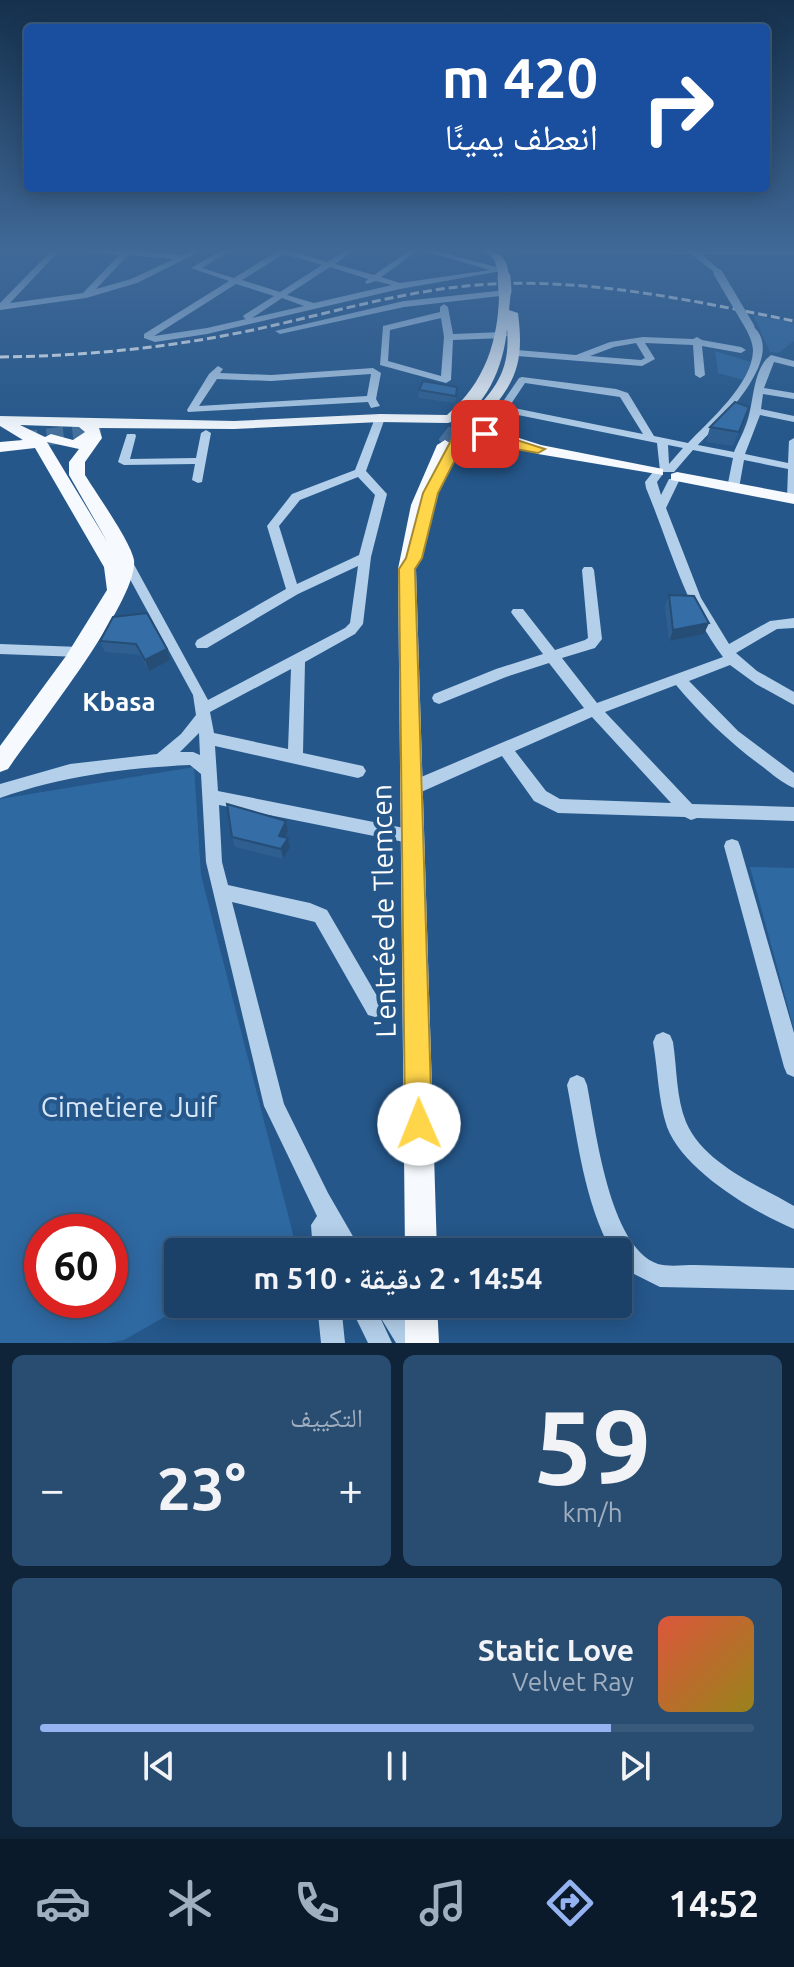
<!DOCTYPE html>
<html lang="ar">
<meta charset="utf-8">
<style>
body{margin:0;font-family:Ubuntu,"Noto Naskh Arabic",sans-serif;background:#294c71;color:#f1f3f6;direction:rtl;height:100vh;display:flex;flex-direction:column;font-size:30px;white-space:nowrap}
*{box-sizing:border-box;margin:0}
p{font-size:26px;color:#a0afc0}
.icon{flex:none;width:44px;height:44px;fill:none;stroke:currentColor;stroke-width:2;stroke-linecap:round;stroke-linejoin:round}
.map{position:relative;height:1343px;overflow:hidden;direction:ltr}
.panel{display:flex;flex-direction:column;gap:12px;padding:12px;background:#0f2439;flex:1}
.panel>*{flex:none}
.guide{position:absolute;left:24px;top:24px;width:746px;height:168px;border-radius:8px;box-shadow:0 4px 20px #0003,0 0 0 2px #3a5a7c;direction:rtl;background:#1a4fa0;color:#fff;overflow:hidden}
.speed{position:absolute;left:24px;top:1214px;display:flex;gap:16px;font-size:40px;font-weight:700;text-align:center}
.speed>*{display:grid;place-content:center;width:104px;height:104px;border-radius:50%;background:#1c4168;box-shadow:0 4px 20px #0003,0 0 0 2px #3a5a7c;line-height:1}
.speed .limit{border:12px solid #d22;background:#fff;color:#111}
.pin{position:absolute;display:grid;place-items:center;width:68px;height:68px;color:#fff;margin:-34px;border-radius:16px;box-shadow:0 4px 12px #0006}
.me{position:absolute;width:88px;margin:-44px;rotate:359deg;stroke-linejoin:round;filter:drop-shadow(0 0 6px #0008)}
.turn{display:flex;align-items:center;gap:28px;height:168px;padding:0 40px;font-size:36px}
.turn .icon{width:104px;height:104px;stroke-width:2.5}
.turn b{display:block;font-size:56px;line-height:68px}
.big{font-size:60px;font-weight:700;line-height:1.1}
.panel .tile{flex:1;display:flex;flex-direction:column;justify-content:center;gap:12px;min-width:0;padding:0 28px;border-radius:12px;background:#294c71}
.panel .dial{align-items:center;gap:0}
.dial b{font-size:104px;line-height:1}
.song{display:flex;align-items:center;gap:24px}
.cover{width:96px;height:96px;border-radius:12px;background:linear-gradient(135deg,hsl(10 70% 55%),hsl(50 70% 35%))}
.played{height:8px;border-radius:4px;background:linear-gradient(90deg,#95b2f1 80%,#3a5a7c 80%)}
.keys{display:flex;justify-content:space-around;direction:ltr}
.heat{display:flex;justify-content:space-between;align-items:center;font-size:44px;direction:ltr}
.panel .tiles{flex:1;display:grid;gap:12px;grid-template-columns:1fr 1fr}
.tile:last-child{grid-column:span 2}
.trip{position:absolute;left:164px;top:1238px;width:468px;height:80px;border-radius:8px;background:#1c4168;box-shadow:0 4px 20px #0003,0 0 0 2px #3a5a7c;font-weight:700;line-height:80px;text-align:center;direction:rtl}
.menu{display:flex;height:128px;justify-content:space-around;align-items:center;background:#0b1a2a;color:#a0afc0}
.menu .icon{width:56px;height:56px}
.menu .current{color:#95b2f1}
.menu b{font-size:36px;color:#f1f3f6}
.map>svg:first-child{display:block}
</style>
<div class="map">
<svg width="794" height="1343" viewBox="0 0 794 1343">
<rect width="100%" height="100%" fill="#25578a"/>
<path fill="#2f69a2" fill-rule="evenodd" d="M 753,315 L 794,323 L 794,341 L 778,353 L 770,352 Z
M 715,351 L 751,362 L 744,380 L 718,373 Z
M 194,767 L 201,875 L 295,1242 L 278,1252 L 178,1252 L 178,1304 L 187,1304 L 124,1340 L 109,1343 L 0,1343 L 0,799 ZM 42,1232 L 110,1232 L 110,1300 L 42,1300 Z
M 750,867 L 794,868 L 794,1029 Z"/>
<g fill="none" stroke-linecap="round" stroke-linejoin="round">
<path stroke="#46709c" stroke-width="13" stroke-dasharray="13 7" stroke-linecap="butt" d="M 461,424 L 470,413"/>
<path stroke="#46709c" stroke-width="17" stroke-dasharray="17 9" stroke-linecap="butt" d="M 21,440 L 101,431
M 445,445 L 463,422"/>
<path fill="#b3cfea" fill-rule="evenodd" d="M 52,250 L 60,250 L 10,303 L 83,293 L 119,255 L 89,252 L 85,250 L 132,250 L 183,255 L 193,250 L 203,250 L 137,283 L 86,298 L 0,310 L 0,303 ZM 128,255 L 174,259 L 131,279 L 96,289 Z
M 222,250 L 231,250 L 202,268 L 234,278 L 276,252 L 274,250 L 289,250 L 327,262 L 346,250 L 355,250 L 335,264 L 374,275 L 410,250 L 419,250 L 381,277 L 400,283 L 490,270 L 420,250 L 433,250 L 507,270 L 400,289 L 207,334 L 155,342 L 144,338 L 144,334 L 229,281 L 191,268 ZM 284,254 L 322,265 L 280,292 L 242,280 ZM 330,267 L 368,279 L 365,282 L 366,284 L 376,281 L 392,285 L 314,303 L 287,295 ZM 236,284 L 274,296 L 244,315 L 243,317 L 246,319 L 207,328 L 154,336 ZM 282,298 L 304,306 L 252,318 Z
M 515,250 L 794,251 L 794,255 L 701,254 L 721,271 L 721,275 L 718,275 L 691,254 L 519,252 Z
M 506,290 L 509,291 L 509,295 L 404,307 L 280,334 L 275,331 L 404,301 Z
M 444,304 L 448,307 L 453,334 L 503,332 L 508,335 L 503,338 L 453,340 L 451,380 L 446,383 L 380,365 L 383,326 L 440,312 L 440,307 ZM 441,318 L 444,337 L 441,376 L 388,361 L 390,330 Z
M 750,324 C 792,353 719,423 698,445 L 734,452 C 739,440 746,428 749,415 C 754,396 754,367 771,355 L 794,361 L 794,367 L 774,362 L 764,388 L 794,393 L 794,399 L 763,394 L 761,409 L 794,416 L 794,422 L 760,415 L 745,454 L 788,463 L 789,441 L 794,438 L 794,502 L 787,499 L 788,469 L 744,460 L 739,488 L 733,492 L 727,488 L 733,458 L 693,450 L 674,472 L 661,472 L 663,474 L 657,482 L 661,495 L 669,479 L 677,479 L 679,481 L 666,508 L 701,598 L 729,644 L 770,621 L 794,618 L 794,628 L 777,629 L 736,653 L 757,671 L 794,692 L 794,705 L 756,684 L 730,665 L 689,681 L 738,731 L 794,773 L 794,788 C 782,783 772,774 763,767 C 730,743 702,716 676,685 L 605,712 L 692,804 L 794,807 L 794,821 L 697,818 L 691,820 L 685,817 L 558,813 L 534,801 L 502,756 L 419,793 L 413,795 L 407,793 L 405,788 L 407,783 L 584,708 L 549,663 L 506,677 L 439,704 L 434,702 L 432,698 L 434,694 L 496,669 L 543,654 L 513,615 L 511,612 L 513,609 L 523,609 L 555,650 L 585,640 L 588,638 L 582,570 L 584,567 L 592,567 L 594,570 L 602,639 L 595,648 L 562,658 L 597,703 L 723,657 C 685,606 670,546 646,488 L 645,482 L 653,472 L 660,471 L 657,443 L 503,412 L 498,409 L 519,378 L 522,377 L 616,389 L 628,393 L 654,436 L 688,443 C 709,421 752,384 753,351 C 753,343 749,335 745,327 ZM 525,383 L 620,397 L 643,434 L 509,407 ZM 668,445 L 683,448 L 669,464 ZM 592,717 L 671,803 L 560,799 L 546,791 L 515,751 Z
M 643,337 L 693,339 L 697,337 L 702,340 L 741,347 L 746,350 L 741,353 L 702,346 L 705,375 L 700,378 L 695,375 L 693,345 L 645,343 L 655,359 L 642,366 L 517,356 L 512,353 L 517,350 L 576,355 L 610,342 ZM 636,343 L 645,358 L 641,360 L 590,356 L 614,347 Z
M 218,366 L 223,369 L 220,373 L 271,375 L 373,368 L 381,373 L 376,399 L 380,406 L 371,408 L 368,402 L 188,412 L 187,410 L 209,374 ZM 371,374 L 367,396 L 199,406 L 217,379 L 271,381 Z
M 380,415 L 385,418 L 366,471 L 387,494 L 371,557 L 363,624 L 355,634 L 305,662 L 303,753 L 363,766 L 366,771 L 363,776 L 358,778 L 215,746 L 218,791 L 414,830 L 420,832 L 422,837 L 420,842 L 414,844 L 219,805 L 222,862 L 228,885 L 310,903 L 327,910 L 384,1008 L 382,1015 L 375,1017 L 368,1015 L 315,922 L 232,902 L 284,1104 L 328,1193 L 362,1252 L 313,1252 L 311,1225 L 317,1216 L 264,1106 L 206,862 L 201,774 L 190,765 C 125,768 62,776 0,798 L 0,784 L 70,764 L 157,754 L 181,734 L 196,715 L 193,695 L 119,559 L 121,556 L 125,555 L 131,559 L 208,700 L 345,628 L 350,623 L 358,566 L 298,594 L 207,648 L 197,648 L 195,644 L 197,640 L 286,589 L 267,526 L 292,494 L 355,470 L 375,418 ZM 358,477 L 375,495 L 359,555 L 297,584 L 279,526 L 300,500 ZM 291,669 L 288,749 L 214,733 L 210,712 ZM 199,733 L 200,755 L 193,752 L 180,752 Z
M 206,430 L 211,433 L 202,482 L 198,483 L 192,480 L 195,464 L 124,465 L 118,462 L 127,434 L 135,434 L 136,436 L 130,459 L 196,458 L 201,433 Z
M 0,644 L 80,647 L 87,652 L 80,657 L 0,654 Z
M 732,839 L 738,841 L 740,846 L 794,1033 L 794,1077 L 787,1074 L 784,1067 L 724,846 L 726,841 Z
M 663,1032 L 670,1035 L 673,1042 C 677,1068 676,1098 686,1122 C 704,1164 758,1185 794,1206 L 794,1229 C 753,1212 683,1170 667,1127 C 658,1100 658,1070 653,1042 L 656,1035 Z
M 577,1075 L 584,1078 L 587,1085 C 596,1130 609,1247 658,1264 C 668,1267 683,1265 695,1265 C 728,1266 761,1267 794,1268 L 794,1290 L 660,1287 L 628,1271 L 618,1261 L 618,1252 L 612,1252 C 584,1201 578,1141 567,1085 L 570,1078 Z
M 317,1304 L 341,1304 L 345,1343 L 321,1343 Z
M 349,1304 L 373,1304 L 375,1308 L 373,1304 L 398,1304 L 421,1343 L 396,1343 L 379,1315 L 392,1343 L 368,1343 Z"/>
<path fill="#f6fafe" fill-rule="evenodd" d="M 483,250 C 502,249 510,262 508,280 L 500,280 L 494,259 Z
M 505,287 L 511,291 L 509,310 L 518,313 C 525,368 514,385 478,425 L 541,445 L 663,469 L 663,475 L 538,454 L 465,430 L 462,425 L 464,422 C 493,391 511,374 507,329 C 504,364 486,414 448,423 L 380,422 L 234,429 L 99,428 L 102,438 L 85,462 L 85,475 C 96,493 131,542 134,560 C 139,600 33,732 8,769 L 0,772 L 0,746 L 66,656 L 107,590 L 104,567 L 35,448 L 0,452 L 0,442 L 23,440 L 0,426 L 0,416 L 234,421 L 380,414 L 447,415 C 485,383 499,340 499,291 ZM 20,425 L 79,427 L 85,432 L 73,440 L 51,434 L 45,437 ZM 47,442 L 79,449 L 69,462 L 69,475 L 108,543 Z
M 445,440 L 453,445 L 428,505 L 416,569 L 437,1252 L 405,1252 L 398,569 L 411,505 L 437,445 Z
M 677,472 L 794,494 L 794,504 L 671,480 L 671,474 Z
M 405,1304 L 437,1304 L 439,1343 L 405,1343 Z"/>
<path stroke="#fff" stroke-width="3" stroke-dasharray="9 4" stroke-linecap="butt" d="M 0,357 C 83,356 166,348 248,331 C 329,314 409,288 493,284 C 594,279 695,301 794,321"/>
<path stroke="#b3cfea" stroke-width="9" d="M 718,273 L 750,327"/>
<path stroke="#f6fafe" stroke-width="13" d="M 504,277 L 505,291"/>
</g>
<path fill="#2e5f90" d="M 457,387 L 455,403 L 418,398 L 419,390 Z
M 749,407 L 733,446 L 706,442 L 710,427 Z
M 669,595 L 704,634 L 669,641 L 665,606 Z
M 113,617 L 170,660 L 149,671 L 140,655 L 105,652 L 100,641 Z
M 286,821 L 288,831 L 285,837 L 288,838 L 290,847 L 283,859 L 235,847 L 232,837 Z"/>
<path fill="#254d75" d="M 709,623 L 704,634 L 669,641 L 673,630 Z
M 167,649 L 170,660 L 149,671 L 145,660 Z
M 286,821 L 288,831 L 281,846 L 279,836 Z
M 288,838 L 290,847 L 283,859 L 281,849 Z"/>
<path fill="#356ea7" stroke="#254d75" stroke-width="2" d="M 423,381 L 457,387 L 456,396 L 419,390 Z
M 735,402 L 749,407 L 739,432 L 710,427 Z
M 669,595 L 694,596 L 709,623 L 673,630 Z
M 147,613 L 167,649 L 145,660 L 136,644 L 100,641 L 113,617 Z
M 227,804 L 286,821 L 279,836 L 288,838 L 281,849 L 232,837 Z"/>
<linearGradient id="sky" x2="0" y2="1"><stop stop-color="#14304c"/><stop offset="0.57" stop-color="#406998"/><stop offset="1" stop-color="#406998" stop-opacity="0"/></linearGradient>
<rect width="794" height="438" fill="url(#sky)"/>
<path fill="#ffd54a" stroke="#a68a30" stroke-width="2" d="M 485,430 L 545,449 L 538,453 L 465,440 L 438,493 L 422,558 L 415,569 L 432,1124 L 428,1134 L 419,1138 L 409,1134 L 405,1124 L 399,569 L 406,558 L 423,493 L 454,435 L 461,431 L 478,434 Z"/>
<g text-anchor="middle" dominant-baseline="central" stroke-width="8" stroke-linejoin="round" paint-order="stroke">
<g font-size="26" font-weight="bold" fill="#fff" stroke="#25578a">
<text x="119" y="701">Kbasa</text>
</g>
<g font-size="28" fill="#fff" stroke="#25578a">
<text transform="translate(383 911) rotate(-91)">L'entrée de Tlemcen</text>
</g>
<g font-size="28" fill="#d7e7f8" stroke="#25578a">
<text x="129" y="1106">Cimetiere Juif</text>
</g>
</g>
</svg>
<div class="speed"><div class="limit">60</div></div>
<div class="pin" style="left:485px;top:434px;background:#d93025"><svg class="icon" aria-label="arrive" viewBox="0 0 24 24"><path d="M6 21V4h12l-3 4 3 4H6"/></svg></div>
<svg class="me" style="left:419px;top:1124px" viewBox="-20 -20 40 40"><circle r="19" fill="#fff"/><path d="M0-13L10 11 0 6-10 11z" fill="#ffd54a"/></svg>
<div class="trip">14:54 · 2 دقيقة · 510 m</div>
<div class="guide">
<div class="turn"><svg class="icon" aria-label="right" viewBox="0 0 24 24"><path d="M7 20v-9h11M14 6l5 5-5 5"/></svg><div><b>420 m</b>انعطف يمينًا</div></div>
</div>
</div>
<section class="panel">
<div class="tiles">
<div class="tile dial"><b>59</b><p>km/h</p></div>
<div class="tile"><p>التكييف</p>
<div class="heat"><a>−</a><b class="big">23°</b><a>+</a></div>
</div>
<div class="tile">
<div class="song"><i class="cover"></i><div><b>Static Love</b><p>Velvet Ray</p></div></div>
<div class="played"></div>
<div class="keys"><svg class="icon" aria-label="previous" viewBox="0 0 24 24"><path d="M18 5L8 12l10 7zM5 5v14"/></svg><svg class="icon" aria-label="pause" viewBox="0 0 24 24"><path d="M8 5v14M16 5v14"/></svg><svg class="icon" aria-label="next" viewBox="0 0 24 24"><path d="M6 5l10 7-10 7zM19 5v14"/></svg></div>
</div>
</div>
</section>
<nav class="menu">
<b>14:52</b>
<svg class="icon current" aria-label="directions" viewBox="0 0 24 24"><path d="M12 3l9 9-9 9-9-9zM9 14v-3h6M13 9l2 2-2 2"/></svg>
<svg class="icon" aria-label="music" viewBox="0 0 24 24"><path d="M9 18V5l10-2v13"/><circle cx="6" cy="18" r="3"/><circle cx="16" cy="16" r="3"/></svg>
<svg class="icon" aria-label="phone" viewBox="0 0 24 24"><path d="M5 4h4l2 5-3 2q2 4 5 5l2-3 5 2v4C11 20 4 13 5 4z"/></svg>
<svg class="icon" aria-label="climate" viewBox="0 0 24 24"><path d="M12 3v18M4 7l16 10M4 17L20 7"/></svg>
<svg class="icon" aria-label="car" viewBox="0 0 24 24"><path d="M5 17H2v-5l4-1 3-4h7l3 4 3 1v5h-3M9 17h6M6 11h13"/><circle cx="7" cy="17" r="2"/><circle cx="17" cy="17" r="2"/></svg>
</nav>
